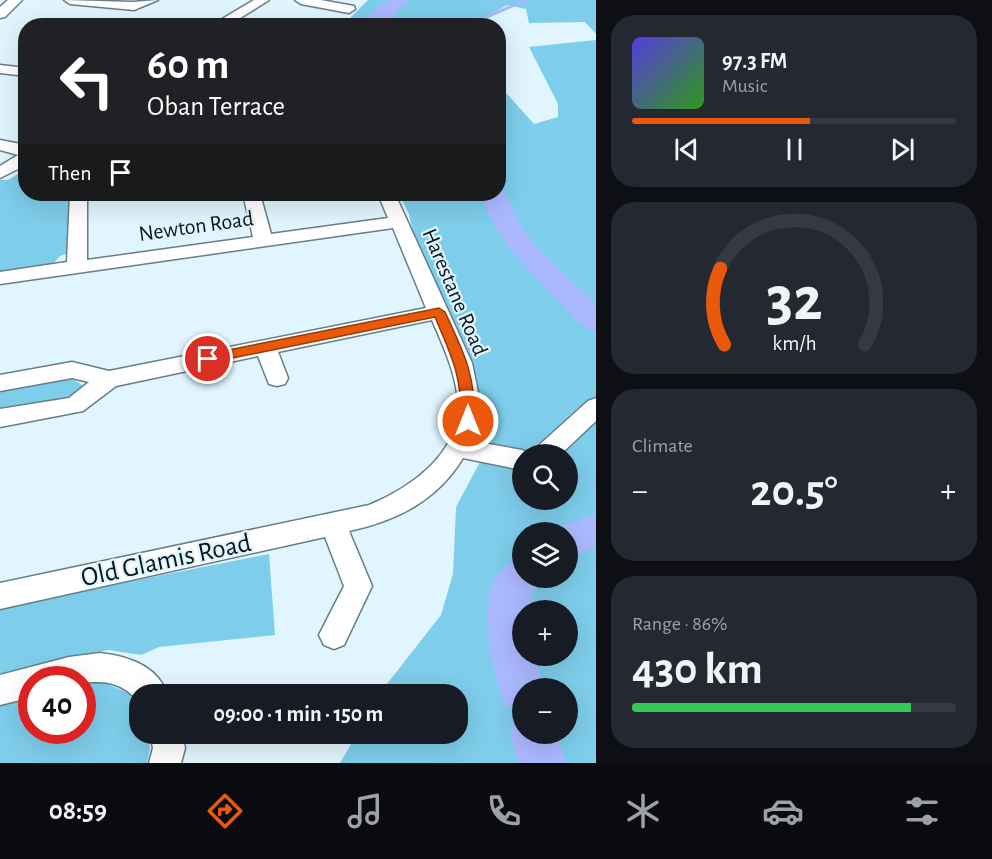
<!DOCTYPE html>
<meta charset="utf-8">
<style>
body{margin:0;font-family:"Alegreya Sans",sans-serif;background:#242831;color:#f1f3f6;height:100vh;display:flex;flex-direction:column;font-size:22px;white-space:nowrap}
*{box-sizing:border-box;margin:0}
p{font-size:20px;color:#9ea1a6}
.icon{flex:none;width:33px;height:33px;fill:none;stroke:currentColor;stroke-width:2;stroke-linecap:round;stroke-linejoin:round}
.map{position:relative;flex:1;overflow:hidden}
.drawer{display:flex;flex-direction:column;gap:15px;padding:15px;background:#0d0f14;width:396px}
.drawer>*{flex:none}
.banner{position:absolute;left:18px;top:18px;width:488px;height:183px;border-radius:24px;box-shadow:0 6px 24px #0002;background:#202124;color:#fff;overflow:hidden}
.fabs{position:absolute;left:512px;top:444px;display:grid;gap:12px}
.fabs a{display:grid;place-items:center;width:66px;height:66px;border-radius:50%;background:#171b24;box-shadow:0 6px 24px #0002;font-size:30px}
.speed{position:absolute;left:18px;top:666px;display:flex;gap:12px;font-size:30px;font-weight:700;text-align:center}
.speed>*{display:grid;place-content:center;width:78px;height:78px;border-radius:50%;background:#171b24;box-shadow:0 6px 24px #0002;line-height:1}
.speed .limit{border:9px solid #d22;background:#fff;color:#111}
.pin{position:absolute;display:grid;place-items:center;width:51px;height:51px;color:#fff;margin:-26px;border:3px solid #fff;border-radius:50%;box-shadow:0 2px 6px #0007}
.me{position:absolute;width:66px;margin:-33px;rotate:0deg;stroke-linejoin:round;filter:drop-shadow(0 0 4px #0008)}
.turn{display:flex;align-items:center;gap:21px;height:126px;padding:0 30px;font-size:27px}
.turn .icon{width:78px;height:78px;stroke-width:2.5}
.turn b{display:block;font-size:42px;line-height:51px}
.then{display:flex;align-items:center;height:57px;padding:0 30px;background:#0003;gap:12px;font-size:22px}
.big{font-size:45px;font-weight:600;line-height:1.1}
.drawer .tile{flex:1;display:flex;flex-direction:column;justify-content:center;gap:9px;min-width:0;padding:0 21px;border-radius:24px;background:#242831}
.drawer .dial{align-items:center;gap:0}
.dial svg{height:156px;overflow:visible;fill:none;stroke:#363941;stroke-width:7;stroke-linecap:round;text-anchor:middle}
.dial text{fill:#f1f3f6;stroke:none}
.song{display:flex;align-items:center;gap:18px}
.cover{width:72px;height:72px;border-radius:9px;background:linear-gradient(135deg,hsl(250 70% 55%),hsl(110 70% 35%))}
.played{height:6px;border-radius:3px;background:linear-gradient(90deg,#ea580c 55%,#363941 55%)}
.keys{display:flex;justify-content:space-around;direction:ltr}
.heat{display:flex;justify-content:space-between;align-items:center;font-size:33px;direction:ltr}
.charge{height:9px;border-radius:4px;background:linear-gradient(90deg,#34c759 86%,#363941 0)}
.trip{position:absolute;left:129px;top:684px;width:339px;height:60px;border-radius:24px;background:#171b24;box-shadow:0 6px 24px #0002;font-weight:600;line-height:60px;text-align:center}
.tabs{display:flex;height:96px;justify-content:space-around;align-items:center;background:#090b0e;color:#9ea1a6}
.tabs .icon{width:42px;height:42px}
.tabs .on{color:#ea580c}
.tabs b{font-size:27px;color:#f1f3f6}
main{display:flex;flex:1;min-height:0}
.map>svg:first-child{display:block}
</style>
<main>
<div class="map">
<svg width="596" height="763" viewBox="0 0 596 763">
<rect width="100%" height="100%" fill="#e0f5fe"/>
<path fill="#7ecdeb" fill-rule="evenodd" d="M 368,0 L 596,0 L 596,34 L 585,22 L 529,23 L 526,9 L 507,5 L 479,21 L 478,25 L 343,25 Z
M 596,40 L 596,763 L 340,763 L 357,734 L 458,734 L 458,694 L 379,694 L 441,615 L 453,574 L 456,507 L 489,445 L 479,433 L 480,398 L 473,368 L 414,237 L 409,214 L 399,194 L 498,194 L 498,84 L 534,124 L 558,117 L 558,104 L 529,47 ZM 522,454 L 567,454 L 567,500 L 522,500 ZM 522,532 L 567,532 L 567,578 L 522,578 ZM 522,610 L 567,610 L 567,656 L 522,656 ZM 522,688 L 567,688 L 567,734 L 522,734 Z
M 25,165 L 26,194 L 74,194 L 73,251 L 60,256 L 52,265 L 0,271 L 0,180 L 8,180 L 21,172 L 21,167 Z
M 72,379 L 84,386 L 74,397 L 0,410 L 0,391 Z
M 269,554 L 275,635 L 159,647 L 141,655 L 108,650 L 7,674 L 0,673 L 0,607 Z
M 99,681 C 134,694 139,694 140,734 L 148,734 L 150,748 L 147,763 L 0,763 L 0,704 L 31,697 L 32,730 L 82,730 L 83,685 Z"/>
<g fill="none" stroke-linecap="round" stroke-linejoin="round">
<path stroke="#aab8fe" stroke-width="3" d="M 477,26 L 489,16 L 526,0"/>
<path fill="#aab8fe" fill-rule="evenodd" d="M 388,0 L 409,0 L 383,26 L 364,26 L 377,8 Z
M 498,187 L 502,189 C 511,201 515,217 524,230 C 544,258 572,280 596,304 L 596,332 C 580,328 571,315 560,303 C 527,270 497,239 480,194 L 498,194 Z
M 596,514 L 596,547 L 567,558 L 567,532 L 552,532 L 553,529 Z
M 522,558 L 522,578 L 542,578 L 532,593 L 531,610 L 522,610 L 522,656 L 535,656 L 544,688 L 522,688 L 522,713 L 506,707 C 493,676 476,600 499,572 C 505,564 513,562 522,558 Z
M 522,715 L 522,734 L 556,734 L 566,763 L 518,763 L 510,734 L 517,718 Z"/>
<defs>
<path id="minor" d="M 8,0 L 22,0 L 5,17 L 0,18 L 0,7 Z
M 64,0 L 133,2 L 158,0 L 134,10 L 70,4 Z
M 254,0 L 269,0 L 229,25 L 219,25 L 217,22 Z
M 295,0 L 321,0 L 354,6 L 355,9 L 349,13 L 301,4 Z
M 0,65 L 26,68 L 26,76 L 0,73 Z
M 0,140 L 26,145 L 26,165 L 0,178 L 0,166 L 18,155 L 0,150 Z
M 70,194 L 87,194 L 87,260 L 253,237 L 243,194 L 260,194 L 271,234 L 388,218 L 378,194 L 395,194 L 472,363 L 481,407 L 480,422 L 472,441 L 522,450 L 531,454 L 522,454 L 522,470 L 463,458 C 437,501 396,521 349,531 L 372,586 L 344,645 L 334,649 L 324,645 L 319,635 L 344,586 L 325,537 L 0,609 L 0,583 L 369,505 C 408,489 457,456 458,408 C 458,377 444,348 432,320 L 278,352 L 288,378 L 285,384 L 277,386 L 269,384 L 258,356 L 116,386 L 83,411 L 0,427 L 0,409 L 69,398 L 89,382 L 72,378 L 0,391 L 0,375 L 72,362 L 109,371 L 426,308 L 393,228 L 0,284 L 0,272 L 67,262 Z
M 596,398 L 596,421 L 561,454 L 534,454 L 537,447 L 588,401 Z
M 100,653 C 128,656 158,666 167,694 L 140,694 L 140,703 C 123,683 107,680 82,683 L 82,680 L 32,680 L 32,697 L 0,705 L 0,675 L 69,657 Z
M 150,734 L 182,734 L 185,748 L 181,763 L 149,763 L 153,748 Z"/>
</defs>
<use href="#minor" stroke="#667e88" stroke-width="3"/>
<use href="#minor" fill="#fff" fill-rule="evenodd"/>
</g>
<path fill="#ea580c" stroke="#983908" stroke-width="1.5" d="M 439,308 L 445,312 C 464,353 475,374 475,421 L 468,426 L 461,421 C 462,376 452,357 435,317 L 208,363 L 201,359 L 208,354 Z"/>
<g text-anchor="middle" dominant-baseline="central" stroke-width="4.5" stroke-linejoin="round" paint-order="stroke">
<g font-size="22" fill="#0c1519" stroke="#e0f5fe">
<text transform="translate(196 226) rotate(-8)">Newton Road</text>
<text transform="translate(455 292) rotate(67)">Harestane Road</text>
</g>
<g font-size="27" fill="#0c1519" stroke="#e0f5fe">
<text transform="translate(166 560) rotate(-12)">Old Glamis Road</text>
</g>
</g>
</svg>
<div class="fabs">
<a><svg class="icon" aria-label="search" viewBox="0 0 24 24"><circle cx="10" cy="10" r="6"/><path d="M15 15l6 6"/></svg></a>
<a><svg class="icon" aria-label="layers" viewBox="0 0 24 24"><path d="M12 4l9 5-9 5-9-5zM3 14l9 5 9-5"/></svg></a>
<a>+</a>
<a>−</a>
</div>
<div class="speed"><div class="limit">40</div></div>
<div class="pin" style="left:208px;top:359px;background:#d93025"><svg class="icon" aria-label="arrive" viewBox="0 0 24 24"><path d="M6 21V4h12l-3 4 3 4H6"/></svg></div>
<svg class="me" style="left:468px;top:421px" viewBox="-20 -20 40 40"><circle r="17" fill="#ea580c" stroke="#fff" stroke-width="3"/><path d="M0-11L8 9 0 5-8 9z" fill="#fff"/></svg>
<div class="trip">09:00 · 1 min · 150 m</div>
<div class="banner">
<div class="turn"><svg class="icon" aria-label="left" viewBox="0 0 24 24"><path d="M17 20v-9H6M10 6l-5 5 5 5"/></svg><div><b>60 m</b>Oban Terrace</div></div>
<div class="then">Then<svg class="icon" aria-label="arrive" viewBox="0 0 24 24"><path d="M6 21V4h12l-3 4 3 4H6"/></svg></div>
</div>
</div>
<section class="drawer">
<div class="tile">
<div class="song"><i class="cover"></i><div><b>97.3 FM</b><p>Music</p></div></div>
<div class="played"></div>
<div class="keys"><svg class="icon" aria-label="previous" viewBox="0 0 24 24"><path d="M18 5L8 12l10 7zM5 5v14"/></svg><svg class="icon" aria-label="pause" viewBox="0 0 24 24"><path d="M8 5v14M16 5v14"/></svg><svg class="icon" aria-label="next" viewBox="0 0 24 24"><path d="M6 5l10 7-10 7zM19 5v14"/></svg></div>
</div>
<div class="tile dial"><svg viewBox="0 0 100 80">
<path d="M14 69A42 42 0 1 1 86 69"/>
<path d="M14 69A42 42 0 0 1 12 30" stroke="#ea580c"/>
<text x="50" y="56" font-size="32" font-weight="700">32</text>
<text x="50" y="72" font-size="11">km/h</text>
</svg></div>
<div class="tile"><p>Climate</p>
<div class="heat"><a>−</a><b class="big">20.5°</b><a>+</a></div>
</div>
<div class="tile"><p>Range · 86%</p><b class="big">430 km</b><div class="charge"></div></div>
</section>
</main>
<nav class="tabs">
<b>08:59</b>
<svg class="icon on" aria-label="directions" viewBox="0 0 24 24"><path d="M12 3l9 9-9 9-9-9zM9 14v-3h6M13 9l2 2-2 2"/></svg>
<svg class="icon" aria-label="music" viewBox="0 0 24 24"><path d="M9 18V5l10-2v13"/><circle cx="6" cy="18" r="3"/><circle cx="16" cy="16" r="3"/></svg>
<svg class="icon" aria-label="phone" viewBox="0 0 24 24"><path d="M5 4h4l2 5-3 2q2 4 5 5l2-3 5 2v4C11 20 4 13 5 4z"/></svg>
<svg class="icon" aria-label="climate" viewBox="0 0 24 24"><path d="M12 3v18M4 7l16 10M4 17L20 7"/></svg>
<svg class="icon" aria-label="car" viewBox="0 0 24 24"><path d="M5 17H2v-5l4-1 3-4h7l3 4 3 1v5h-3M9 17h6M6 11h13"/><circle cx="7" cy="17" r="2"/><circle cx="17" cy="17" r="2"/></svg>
<svg class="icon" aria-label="filters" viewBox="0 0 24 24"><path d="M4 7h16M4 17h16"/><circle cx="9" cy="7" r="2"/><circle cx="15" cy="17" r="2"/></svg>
</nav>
